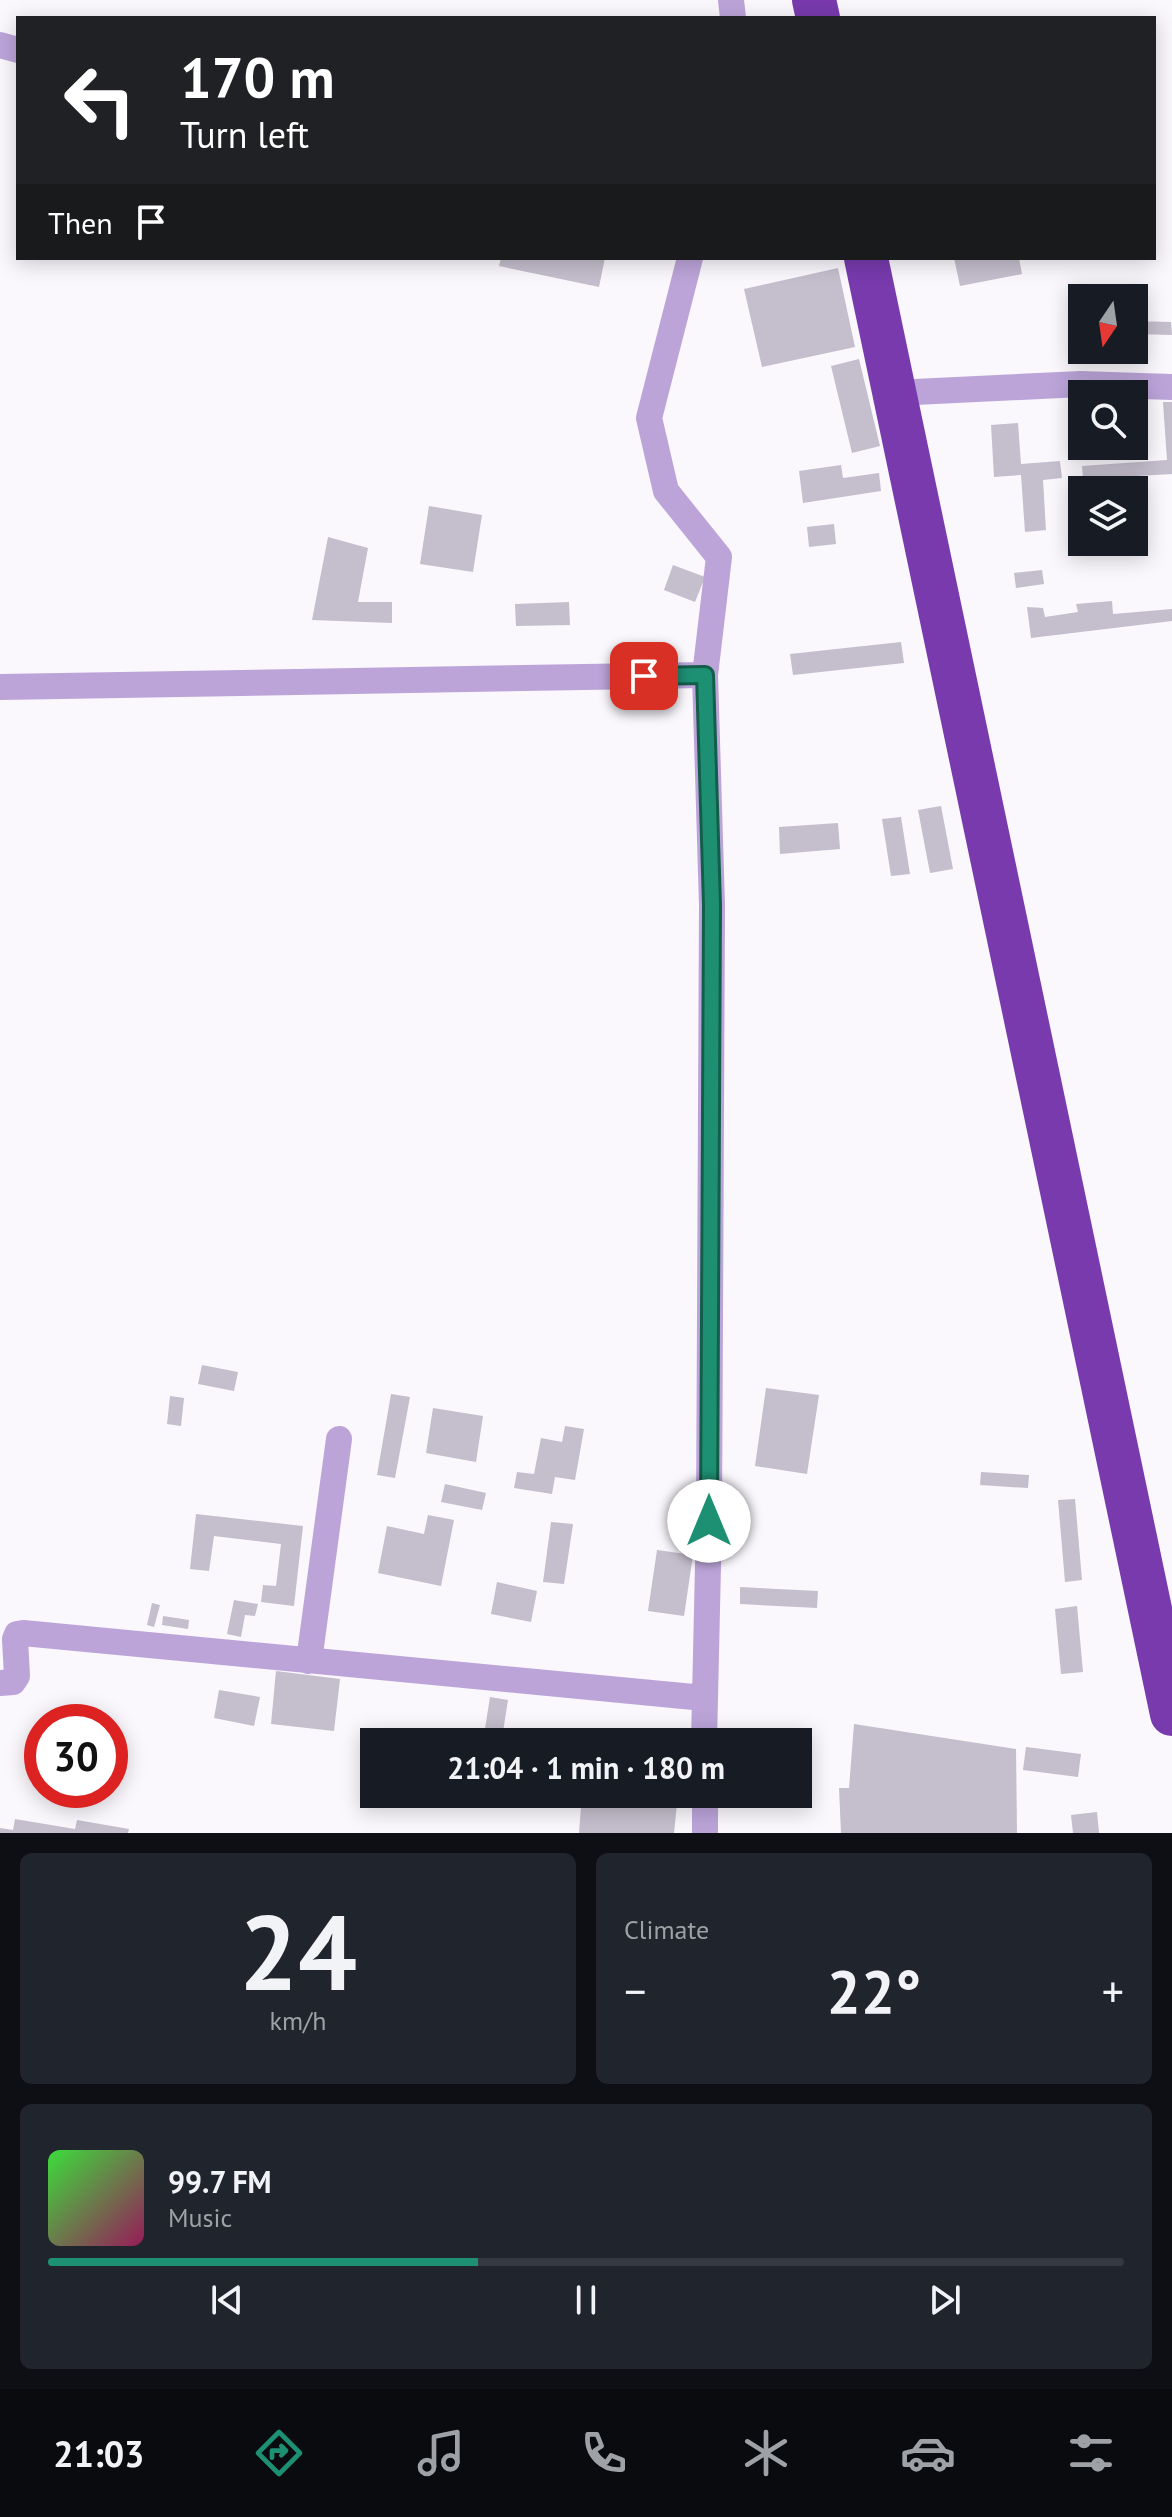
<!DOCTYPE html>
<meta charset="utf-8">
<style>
body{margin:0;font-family:"PT Sans",sans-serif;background:#20242c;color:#f1f3f6;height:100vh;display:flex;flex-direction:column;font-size:30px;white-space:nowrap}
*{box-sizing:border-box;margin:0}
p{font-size:26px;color:#9ea1a6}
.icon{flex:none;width:44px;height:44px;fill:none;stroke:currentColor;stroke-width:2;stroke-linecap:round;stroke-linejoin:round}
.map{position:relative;height:1833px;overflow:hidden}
.details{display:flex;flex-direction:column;gap:20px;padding:20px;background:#0d0f14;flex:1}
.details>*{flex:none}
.hud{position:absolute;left:16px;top:16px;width:1140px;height:244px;border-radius:0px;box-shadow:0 4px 20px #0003;background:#202124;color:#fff;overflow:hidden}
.needle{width:52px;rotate:193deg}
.tools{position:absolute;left:1068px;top:284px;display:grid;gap:16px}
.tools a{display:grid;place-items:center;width:80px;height:80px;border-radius:0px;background:#171b24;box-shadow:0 4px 20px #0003;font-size:40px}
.speed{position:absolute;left:24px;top:1704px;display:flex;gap:16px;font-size:40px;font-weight:700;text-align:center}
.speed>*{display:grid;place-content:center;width:104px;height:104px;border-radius:50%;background:#171b24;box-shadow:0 4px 20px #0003;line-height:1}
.speed .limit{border:12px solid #d22;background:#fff;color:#111}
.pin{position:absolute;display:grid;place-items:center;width:68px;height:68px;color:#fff;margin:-34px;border-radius:16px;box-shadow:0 4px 12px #0006}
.me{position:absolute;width:88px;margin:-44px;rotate:0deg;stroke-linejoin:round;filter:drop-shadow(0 0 6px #0008)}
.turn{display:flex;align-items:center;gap:28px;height:168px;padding:0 32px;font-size:36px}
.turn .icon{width:104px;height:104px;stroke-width:2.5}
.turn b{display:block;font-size:56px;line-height:68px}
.then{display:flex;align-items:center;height:76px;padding:0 32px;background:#0003;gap:16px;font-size:30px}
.big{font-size:60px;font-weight:700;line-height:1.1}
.details .card{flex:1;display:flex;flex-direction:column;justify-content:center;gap:12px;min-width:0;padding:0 28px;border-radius:12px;background:#20242c}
.details .dial{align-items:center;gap:0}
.dial b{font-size:104px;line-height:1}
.song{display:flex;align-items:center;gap:24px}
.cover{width:96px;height:96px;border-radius:12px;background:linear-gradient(135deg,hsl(120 70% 55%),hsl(330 70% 35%))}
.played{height:8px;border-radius:4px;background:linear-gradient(90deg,#1d9073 40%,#363941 40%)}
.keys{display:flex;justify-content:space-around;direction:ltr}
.heat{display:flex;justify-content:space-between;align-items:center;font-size:44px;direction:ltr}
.details .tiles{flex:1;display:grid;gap:20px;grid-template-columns:1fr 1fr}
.card:last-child{grid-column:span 2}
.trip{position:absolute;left:360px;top:1728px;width:452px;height:80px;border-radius:0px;background:#171b24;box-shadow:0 4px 20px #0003;font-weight:700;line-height:80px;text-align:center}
.dock{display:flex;height:128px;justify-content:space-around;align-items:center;background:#090b0e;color:#9ea1a6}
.dock .icon{width:56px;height:56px}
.dock .on{color:#1d9073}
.dock b{font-size:36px;color:#f1f3f6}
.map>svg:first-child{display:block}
</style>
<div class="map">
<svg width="1172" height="1833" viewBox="0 0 1172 1833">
<rect width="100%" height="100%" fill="#faf7fd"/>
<path fill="#c5becd" d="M 501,258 L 605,258 L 599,287 L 499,266 Z
M 954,258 L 1019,258 L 1022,274 L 960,286 Z
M 838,268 L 855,347 L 762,367 L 744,289 Z
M 1075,300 L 1082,300 L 1082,332 L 1073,332 Z
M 1134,321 L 1171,322 L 1172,335 L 1134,334 Z
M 859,359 L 880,446 L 852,453 L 831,366 Z
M 1163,402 L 1172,402 L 1172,474 L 1083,479 L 1082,466 L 1167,460 Z
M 1018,423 L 1021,464 L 1060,461 L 1062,478 L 1043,480 L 1046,530 L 1025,532 L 1021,475 L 994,477 L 991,425 Z
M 841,465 L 843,478 L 879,473 L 881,491 L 803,503 L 799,471 Z
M 429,506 L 482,515 L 473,572 L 420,564 Z
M 834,524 L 836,544 L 809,547 L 807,527 Z
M 328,537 L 368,548 L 358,602 L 392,602 L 392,623 L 312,620 Z
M 673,565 L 705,577 L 695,602 L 664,590 Z
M 1042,570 L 1044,584 L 1016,588 L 1014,573 Z
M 1112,601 L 1113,614 L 1172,609 L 1172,621 L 1031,638 L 1027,607 L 1043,608 L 1045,617 L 1078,612 L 1076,604 Z
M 569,602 L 570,625 L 516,626 L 515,604 Z
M 901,642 L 904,663 L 793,675 L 790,654 Z
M 941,806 L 953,869 L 930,873 L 918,810 Z
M 901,817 L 910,874 L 891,876 L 882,819 Z
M 838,823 L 840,849 L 780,854 L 779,827 Z
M 202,1365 L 238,1372 L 234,1391 L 198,1384 Z
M 766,1388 L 819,1395 L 807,1474 L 755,1466 Z
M 391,1394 L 410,1397 L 395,1478 L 377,1475 Z
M 170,1396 L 184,1398 L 181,1426 L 167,1424 Z
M 433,1408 L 483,1416 L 476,1462 L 426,1453 Z
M 565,1426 L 584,1429 L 575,1480 L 555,1477 L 552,1494 L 514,1488 L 517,1472 L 534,1474 L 541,1438 L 562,1442 Z
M 981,1472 L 1029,1475 L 1028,1488 L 980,1485 Z
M 445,1484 L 486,1493 L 482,1510 L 441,1502 Z
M 1075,1499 L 1082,1580 L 1065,1582 L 1058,1500 Z
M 196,1514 L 303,1526 L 294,1606 L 261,1602 L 263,1585 L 276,1586 L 281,1544 L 214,1536 L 209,1571 L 190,1569 Z
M 428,1515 L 454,1520 L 441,1586 L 378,1573 L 387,1526 L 424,1534 Z
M 551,1522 L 573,1524 L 564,1584 L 543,1582 Z
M 657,1550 L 693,1555 L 684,1616 L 648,1611 Z
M 497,1582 L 537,1591 L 531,1622 L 491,1614 Z
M 740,1587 L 818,1591 L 817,1608 L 740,1604 Z
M 234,1600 L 258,1604 L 255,1616 L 245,1615 L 241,1637 L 227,1634 Z
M 152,1603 L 160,1605 L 154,1627 L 147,1625 Z
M 1077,1606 L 1083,1672 L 1061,1674 L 1055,1609 Z
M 163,1616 L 189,1620 L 188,1629 L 162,1625 Z
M 276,1671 L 340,1679 L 334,1731 L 271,1724 Z
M 219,1690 L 260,1697 L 254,1726 L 214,1718 Z
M 490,1697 L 508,1700 L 502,1738 L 484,1735 Z
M 854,1724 L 1016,1749 L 1017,1833 L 841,1833 L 839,1788 L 849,1788 Z
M 1026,1747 L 1081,1754 L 1078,1777 L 1023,1770 Z
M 508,1794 L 552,1794 L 551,1803 Z
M 582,1794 L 678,1794 L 674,1833 L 579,1833 Z
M 1097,1812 L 1099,1833 L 1073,1833 L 1071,1815 Z
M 15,1819 L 75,1829 L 77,1820 L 129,1829 L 128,1833 L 0,1833 L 0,1828 L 13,1830 Z"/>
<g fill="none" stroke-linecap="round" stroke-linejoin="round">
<path stroke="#bca4d9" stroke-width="26" d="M 731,0 L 733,18
M 0,45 L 18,50
M 690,258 L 649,418 L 666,491 L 719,557 L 705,675 L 712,905 L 709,1521 L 704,1742
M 894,393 L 1081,384 L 1172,387
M 0,687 L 705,675
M 309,1661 L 339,1439
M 0,1683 L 13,1682 L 17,1676 L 15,1639 L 17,1634 L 23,1633 L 704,1698
M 705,1794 L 705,1833"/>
<path stroke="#783aad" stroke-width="44" d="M 814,0 L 818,18
M 866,258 L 1172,1714"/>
</g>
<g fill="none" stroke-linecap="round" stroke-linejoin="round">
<defs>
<path id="route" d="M 644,676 L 705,675 L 712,905 L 709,1521"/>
</defs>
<use href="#route" stroke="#135e4b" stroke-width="20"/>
<use href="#route" stroke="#1d9073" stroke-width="14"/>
</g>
</svg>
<div class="tools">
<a><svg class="needle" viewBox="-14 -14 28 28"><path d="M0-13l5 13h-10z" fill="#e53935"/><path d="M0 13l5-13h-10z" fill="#9ea1a6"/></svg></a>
<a><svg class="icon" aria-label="search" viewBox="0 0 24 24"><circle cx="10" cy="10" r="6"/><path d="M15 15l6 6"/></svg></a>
<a><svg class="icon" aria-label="layers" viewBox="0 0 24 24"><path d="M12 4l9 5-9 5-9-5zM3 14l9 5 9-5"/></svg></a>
</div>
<div class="speed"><div class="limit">30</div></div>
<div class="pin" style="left:644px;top:676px;background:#d93025"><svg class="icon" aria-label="arrive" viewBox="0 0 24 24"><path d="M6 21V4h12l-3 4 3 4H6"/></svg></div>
<svg class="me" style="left:709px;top:1521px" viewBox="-20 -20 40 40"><circle r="19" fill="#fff"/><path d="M0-13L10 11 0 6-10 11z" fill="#1d9073"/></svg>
<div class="trip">21:04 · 1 min · 180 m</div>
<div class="hud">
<div class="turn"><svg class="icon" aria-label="left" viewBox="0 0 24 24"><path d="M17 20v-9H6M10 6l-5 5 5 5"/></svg><div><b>170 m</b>Turn left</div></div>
<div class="then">Then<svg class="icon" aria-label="arrive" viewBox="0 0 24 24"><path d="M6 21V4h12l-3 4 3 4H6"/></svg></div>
</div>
</div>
<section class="details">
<div class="tiles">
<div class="card dial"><b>24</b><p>km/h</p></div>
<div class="card"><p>Climate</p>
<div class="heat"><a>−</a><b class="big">22°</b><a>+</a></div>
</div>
<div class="card">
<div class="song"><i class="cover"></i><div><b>99.7 FM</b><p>Music</p></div></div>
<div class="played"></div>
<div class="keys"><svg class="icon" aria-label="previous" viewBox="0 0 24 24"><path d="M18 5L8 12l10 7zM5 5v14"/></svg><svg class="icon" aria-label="pause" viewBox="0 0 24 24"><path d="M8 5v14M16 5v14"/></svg><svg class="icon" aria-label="next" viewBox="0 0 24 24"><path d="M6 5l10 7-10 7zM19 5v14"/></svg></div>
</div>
</div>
</section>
<nav class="dock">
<b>21:03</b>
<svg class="icon on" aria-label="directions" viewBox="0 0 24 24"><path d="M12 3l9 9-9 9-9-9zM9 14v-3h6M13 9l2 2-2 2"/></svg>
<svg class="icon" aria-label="music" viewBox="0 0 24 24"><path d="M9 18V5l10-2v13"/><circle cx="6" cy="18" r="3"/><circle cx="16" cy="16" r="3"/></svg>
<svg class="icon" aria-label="phone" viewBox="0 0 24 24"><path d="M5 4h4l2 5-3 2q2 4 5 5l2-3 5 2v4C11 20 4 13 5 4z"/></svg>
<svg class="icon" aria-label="climate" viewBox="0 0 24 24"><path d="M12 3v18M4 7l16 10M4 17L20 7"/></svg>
<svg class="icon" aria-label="car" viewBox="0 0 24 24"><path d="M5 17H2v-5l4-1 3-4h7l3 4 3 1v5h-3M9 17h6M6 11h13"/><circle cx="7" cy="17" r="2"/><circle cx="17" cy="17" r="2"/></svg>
<svg class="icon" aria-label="filters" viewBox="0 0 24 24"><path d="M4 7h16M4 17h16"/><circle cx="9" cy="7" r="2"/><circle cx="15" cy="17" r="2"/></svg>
</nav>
